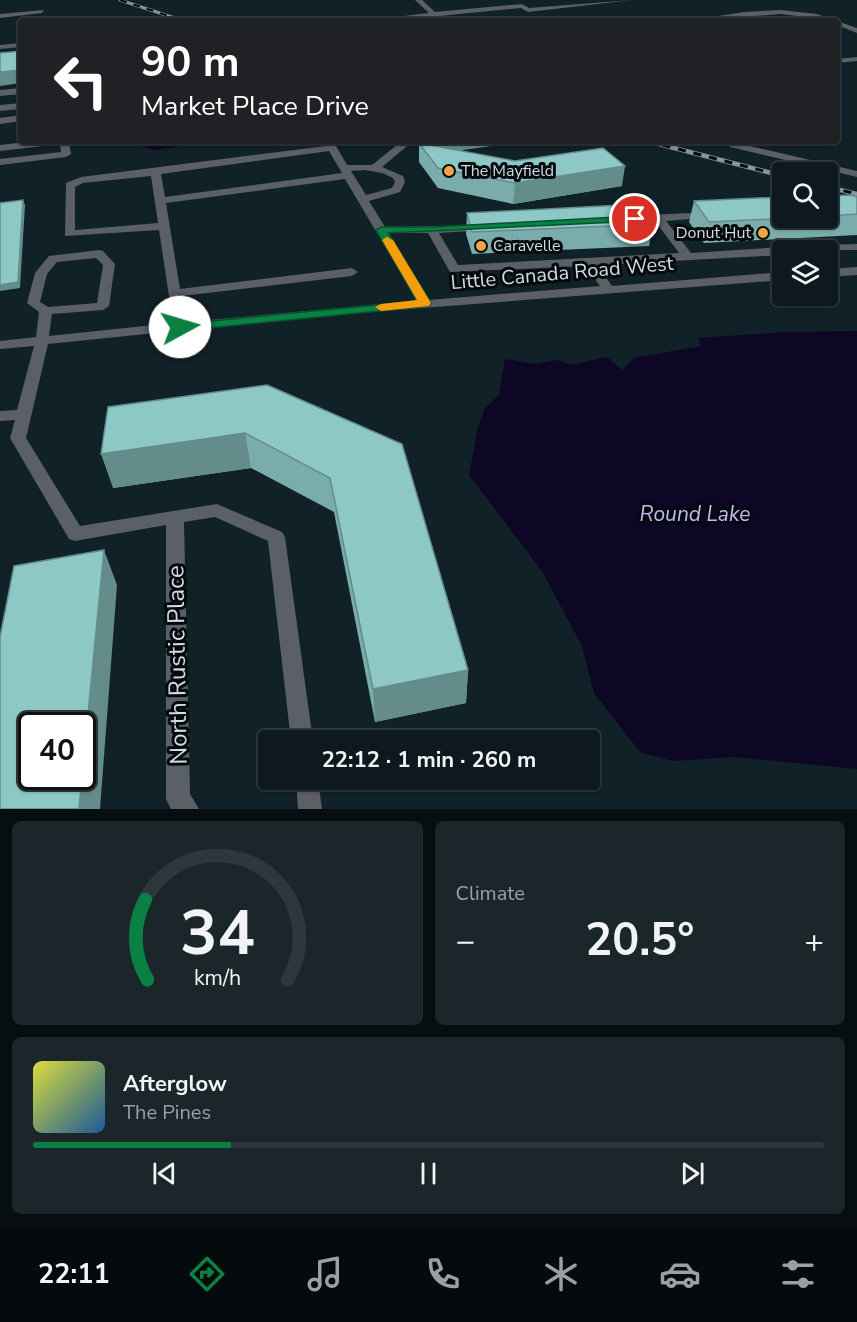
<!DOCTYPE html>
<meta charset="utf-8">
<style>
body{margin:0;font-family:"Nunito Sans",sans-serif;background:#1b262b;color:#f1f3f6;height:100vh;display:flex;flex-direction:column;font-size:22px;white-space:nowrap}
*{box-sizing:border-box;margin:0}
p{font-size:20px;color:#9aa0a4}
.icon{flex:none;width:33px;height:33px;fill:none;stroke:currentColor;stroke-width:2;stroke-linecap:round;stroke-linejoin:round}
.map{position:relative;height:809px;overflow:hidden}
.panel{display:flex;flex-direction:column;gap:12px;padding:12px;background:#070e10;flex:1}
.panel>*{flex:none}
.banner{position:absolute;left:18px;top:18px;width:822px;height:126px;border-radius:6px;box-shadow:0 2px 4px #0004,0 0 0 2px #2d383c;background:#202124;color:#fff;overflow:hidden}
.fabs{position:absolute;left:772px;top:162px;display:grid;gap:12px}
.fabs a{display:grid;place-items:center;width:66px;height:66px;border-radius:6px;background:#0d191e;box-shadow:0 2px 4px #0004,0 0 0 2px #2d383c;font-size:30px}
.speed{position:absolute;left:18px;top:712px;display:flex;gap:12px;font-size:30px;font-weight:700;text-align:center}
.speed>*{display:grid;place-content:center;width:78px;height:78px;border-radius:50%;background:#0d191e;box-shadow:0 2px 4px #0004,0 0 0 2px #2d383c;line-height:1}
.speed .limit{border:3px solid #111;border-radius:9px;background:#fff;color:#111}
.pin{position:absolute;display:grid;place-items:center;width:51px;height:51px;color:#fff;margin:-26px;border:3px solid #fff;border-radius:50%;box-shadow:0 2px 6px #0007}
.me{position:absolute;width:66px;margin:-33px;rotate:84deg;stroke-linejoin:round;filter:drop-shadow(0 0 4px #0008)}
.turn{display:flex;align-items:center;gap:21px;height:126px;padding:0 24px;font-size:27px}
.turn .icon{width:78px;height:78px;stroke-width:2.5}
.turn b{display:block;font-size:42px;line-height:51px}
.big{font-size:45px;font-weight:700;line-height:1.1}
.panel .tile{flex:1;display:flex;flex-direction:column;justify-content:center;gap:9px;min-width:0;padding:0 21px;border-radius:9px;background:#1b262b}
.panel .dial{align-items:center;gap:0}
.dial svg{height:156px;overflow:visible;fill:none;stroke:#2d383c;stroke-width:7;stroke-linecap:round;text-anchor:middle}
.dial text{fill:#f1f3f6;stroke:none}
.song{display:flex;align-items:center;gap:18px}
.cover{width:72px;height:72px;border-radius:9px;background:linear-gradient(135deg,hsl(60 70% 55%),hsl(210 70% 35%))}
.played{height:6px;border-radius:3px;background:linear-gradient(90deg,#0b8043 25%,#2d383c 25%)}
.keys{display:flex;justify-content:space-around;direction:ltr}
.heat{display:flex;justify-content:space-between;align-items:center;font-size:33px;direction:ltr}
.panel .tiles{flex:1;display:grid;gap:12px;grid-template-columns:1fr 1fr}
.tile:last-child{grid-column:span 2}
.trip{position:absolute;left:258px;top:730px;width:342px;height:60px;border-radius:6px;background:#0d191e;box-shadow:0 2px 4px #0004,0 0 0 2px #2d383c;font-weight:700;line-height:60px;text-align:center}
.tabs{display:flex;height:96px;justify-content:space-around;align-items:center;background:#050a0c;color:#9aa0a4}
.tabs .icon{width:42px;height:42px}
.tabs .active{color:#0b8043}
.tabs b{font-size:27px;color:#f1f3f6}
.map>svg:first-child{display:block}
</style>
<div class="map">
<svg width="857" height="809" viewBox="0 0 857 809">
<rect width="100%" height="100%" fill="#112128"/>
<path fill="#0e0625" d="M 138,141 L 206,141 L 157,150 L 139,146 Z
M 857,331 L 857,769 L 734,757 L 673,761 L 640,752 L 594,693 L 582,646 L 542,571 L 469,475 L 478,427 L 485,408 L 499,395 L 505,359 L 534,364 L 558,360 L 571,365 L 607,357 L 622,370 L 634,358 L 701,346 L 698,338 L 787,332 Z"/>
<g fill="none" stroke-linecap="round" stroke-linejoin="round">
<path fill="#5b5f66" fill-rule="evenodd" d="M 415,0 L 422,0 L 435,12 L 522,4 L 529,8 L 632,0 L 528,12 L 521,8 L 439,16 L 441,18 L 438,20 L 433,17 L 362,21 L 429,13 Z
M 44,10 L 42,13 L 0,18 L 0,14 Z
M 781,10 L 817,14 L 857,28 L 857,33 L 837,25 L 837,21 L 781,14 L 687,21 L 744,12 Z
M 21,43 L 21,47 L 0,49 L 0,45 Z
M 857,57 L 857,61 L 837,63 L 837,59 Z
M 21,88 L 21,94 L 0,96 L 0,90 Z
M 21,103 L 21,109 L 0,111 L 0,105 Z
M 21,115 L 21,121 L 0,124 L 0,118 Z
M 35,141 L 69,141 L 71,154 L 66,157 L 0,165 L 0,159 L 61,152 L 60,144 L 0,151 L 0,145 Z
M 323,141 L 333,141 L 347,165 L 372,165 L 402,141 L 413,141 L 382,167 L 403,176 L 405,182 L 400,192 L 369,201 L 385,227 L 490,225 L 490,229 L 486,230 L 439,233 L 458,265 L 679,253 L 655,221 L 629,222 L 623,219 L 629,216 L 710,212 L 715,215 L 714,217 L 666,221 L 691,253 L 783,247 L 788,250 L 794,246 L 857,244 L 857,250 L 783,250 L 783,255 L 598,265 L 612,286 L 783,272 L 783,280 L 332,315 L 48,344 L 26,438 L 80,526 L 217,504 L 282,532 L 285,537 L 313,741 L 291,741 L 268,541 L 215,517 L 184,522 L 190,794 L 199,809 L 171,809 L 166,799 L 166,525 L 75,541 L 69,539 L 10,438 L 15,420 L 0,421 L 0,411 L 17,410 L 34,346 L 0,349 L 0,341 L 36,337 L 39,312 L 27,303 L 35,273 L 49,256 L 99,250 L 103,251 L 115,264 L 109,306 L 103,310 L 52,314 L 49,336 L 173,323 L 159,230 L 65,236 L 66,183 L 81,177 L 326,146 ZM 329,151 L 342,173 L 165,197 L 161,174 ZM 365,170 L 382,173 L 393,178 L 395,182 L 392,188 L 366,195 L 351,171 ZM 151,176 L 158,223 L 75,230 L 75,187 L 83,183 ZM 345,179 L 417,301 L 186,322 L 182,296 L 352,276 L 358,272 L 352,268 L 180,289 L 166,203 ZM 389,233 L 428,233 L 450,272 L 586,266 L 600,286 L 429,300 ZM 96,258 L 103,265 L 97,303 L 48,307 L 40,302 L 47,274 L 57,262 Z
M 733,142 L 857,171 L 857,177 L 730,147 L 728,145 Z
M 857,267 L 857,275 L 828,277 L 828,269 Z
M 296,780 L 318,780 L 322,809 L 298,809 Z"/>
<defs>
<path id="rail-far1" d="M 120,0 L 184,21"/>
<path id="rail" d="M 647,141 L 783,176
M 828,187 L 857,194"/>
</defs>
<use href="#rail-far1" stroke="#88949a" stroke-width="3"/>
<use href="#rail" stroke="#88949a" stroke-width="4.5"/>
<use href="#rail-far1" stroke="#040a0c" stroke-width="2" stroke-dasharray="7" stroke-linecap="butt"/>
<use href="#rail" stroke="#040a0c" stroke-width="3" stroke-dasharray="8" stroke-linecap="butt"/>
</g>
<path fill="#79acab" d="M 424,141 L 518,141 L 518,142 L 459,150 L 622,186 L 513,204 L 438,188 L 419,162 L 419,143 L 424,144 Z
M 828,196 L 857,197 L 857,235 L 704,243 L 689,222 L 694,201 L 783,218 L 828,218 Z
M 467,213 L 653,224 L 649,246 L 472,254 L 466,234 Z
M 267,385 L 468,670 L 466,703 L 375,722 L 334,512 L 251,468 L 113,488 Z"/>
<path fill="#638c8b" d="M 21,70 L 21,83 L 0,86 L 0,72 Z
M 424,141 L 518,141 L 518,142 L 428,155 L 424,150 Z
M 625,166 L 622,186 L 513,204 L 515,183 Z
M 23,200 L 25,205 L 20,288 L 0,291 L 0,285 Z
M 245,433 L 251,468 L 113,488 L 101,454 Z
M 104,550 L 117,585 L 100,809 L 79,809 Z
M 468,670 L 466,703 L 375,722 L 373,689 Z"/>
<path fill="#8dc8c7" stroke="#638c8b" stroke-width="1.5" d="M 21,51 L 21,70 L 0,72 L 0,53 Z
M 419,143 L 515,161 L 603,148 L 625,166 L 515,183 L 438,168 Z
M 850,195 L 857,197 L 857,214 L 828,216 L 828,196 Z
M 783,197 L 783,218 L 791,218 L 709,222 L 694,201 Z
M 23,200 L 18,282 L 0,285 L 0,203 Z
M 641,204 L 653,224 L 472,232 L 467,213 Z
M 267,385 L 402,444 L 468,670 L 373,689 L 330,478 L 245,433 L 101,454 L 108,407 Z
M 104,550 L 82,776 L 82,726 L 32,726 L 32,777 L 82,777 L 79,809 L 0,809 L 0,637 L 14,566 Z"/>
<path fill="#0b8043" stroke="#07532c" stroke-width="1.5" d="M 635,216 L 640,219 L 639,221 L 388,233 L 431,303 L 429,306 L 180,331 L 174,327 L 180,324 L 417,301 L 376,230 L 381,227 L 432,227 Z"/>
<path fill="#f59e0b" d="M 387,237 L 393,240 L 431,303 L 429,306 L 381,311 L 375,307 L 381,304 L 417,300 L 382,240 Z"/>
<g fill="#f4a344" stroke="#040a0c" stroke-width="2">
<circle cx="449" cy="171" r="6"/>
<circle cx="763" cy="233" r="6"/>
<circle cx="481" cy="246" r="6"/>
</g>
<g text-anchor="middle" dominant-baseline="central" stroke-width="6" stroke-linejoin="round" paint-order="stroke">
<g font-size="16" fill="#d1dbe0" stroke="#040a0c" text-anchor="start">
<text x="461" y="171">The Mayfield</text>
<text x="751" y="233" text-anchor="end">Donut Hut</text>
<text x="493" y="246">Caravelle</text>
</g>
<g font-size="20" fill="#d1dbe0" stroke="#040a0c">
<text transform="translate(562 273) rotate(-5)">Little Canada Road West</text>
</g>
<g font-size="21" font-style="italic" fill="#c1b8f8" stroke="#040a0c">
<text x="695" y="514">Round Lake</text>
</g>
<g font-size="24" fill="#d1dbe0" stroke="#040a0c">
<text transform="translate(177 665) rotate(-91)">North Rustic Place</text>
</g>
</g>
</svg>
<div class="fabs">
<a><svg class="icon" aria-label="search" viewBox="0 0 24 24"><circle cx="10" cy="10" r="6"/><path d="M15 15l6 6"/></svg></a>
<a><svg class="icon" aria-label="layers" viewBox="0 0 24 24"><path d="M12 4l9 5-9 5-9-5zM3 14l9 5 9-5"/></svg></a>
</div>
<div class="speed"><div class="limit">40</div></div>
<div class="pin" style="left:635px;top:219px;background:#d93025"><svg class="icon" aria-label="arrive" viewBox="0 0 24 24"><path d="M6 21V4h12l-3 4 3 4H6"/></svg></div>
<svg class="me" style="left:180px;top:327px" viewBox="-20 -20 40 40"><circle r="19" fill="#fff"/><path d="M0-13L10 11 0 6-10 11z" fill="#0b8043"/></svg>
<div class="trip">22:12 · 1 min · 260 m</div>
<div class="banner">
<div class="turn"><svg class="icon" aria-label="left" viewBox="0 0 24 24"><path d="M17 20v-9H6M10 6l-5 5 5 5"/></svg><div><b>90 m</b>Market Place Drive</div></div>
</div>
</div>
<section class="panel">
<div class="tiles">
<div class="tile dial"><svg viewBox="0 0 100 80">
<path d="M14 69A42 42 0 1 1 86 69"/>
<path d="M14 69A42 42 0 0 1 13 28" stroke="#0b8043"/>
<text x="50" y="56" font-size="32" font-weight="700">34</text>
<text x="50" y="72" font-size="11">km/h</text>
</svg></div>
<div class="tile"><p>Climate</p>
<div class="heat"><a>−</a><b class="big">20.5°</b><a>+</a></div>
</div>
<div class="tile">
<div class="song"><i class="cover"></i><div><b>Afterglow</b><p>The Pines</p></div></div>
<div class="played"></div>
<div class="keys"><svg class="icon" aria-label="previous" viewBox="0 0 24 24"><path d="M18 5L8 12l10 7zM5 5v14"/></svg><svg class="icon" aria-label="pause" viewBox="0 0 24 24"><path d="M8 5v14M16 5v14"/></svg><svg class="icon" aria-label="next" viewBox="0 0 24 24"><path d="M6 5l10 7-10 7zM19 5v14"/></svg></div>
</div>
</div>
</section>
<nav class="tabs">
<b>22:11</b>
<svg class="icon active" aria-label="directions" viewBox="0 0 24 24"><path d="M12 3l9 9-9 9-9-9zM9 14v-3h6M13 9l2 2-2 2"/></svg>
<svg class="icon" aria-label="music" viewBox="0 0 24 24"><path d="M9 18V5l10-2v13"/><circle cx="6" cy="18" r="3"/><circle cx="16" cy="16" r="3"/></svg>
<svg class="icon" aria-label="phone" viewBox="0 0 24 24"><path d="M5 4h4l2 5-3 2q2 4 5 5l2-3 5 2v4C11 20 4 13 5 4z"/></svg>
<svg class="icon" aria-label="climate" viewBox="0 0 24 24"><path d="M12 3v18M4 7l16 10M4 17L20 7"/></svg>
<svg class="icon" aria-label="car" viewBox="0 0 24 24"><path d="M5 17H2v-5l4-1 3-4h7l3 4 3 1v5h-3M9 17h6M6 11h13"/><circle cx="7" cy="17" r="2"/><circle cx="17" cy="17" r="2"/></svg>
<svg class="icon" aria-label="filters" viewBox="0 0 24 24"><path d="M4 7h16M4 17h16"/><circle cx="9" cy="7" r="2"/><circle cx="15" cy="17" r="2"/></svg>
</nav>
